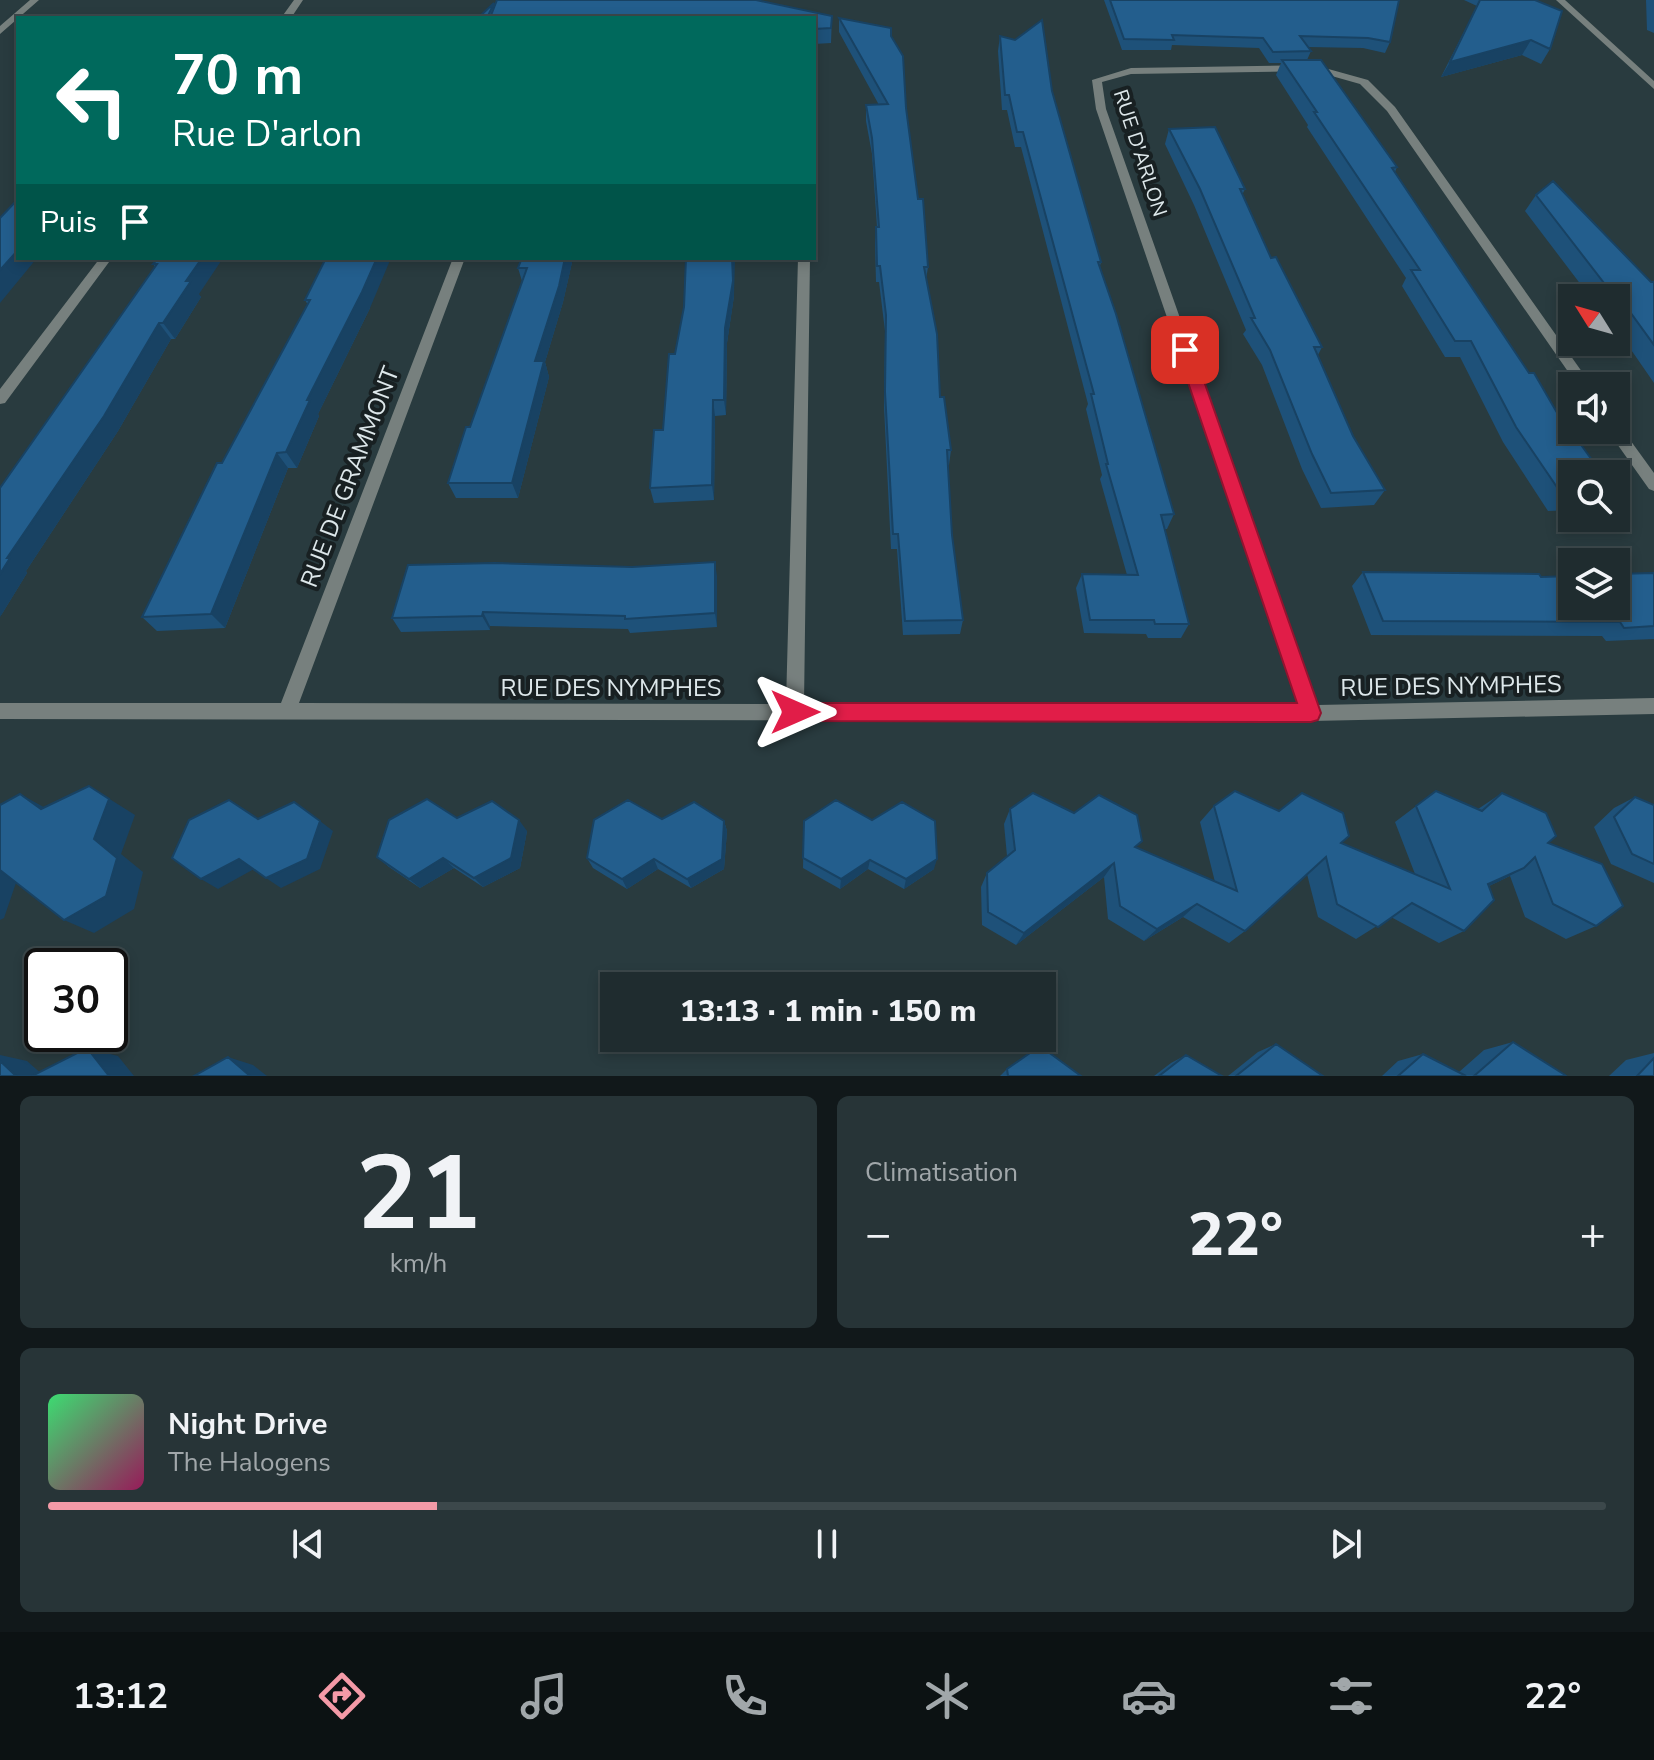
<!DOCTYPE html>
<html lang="fr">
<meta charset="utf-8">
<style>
body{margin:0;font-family:"Nunito Sans",sans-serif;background:#273437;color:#f1f3f6;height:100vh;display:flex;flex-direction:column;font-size:30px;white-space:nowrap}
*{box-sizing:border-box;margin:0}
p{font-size:26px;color:#a1a7aa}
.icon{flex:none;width:44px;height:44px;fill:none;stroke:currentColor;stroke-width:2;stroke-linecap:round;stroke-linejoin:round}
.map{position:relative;height:1076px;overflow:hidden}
.panel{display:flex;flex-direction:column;gap:20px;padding:20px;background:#11181a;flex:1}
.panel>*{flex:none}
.top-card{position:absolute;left:16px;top:16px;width:800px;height:244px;border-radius:0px;box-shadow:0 4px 12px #0003,0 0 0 2px #3c484b;background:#00695c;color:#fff;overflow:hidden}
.needle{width:52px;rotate:307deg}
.fabs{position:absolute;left:1558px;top:284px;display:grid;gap:16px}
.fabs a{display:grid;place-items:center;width:72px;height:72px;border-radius:0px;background:#1f2c2f;box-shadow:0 4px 12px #0003,0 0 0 2px #3c484b;font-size:40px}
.speed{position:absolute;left:24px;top:948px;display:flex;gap:16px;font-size:40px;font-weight:700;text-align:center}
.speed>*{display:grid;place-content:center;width:104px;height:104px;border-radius:50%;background:#1f2c2f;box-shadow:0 4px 12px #0003,0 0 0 2px #3c484b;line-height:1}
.speed .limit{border:4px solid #111;border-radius:12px;background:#fff;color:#111}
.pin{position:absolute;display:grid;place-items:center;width:68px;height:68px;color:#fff;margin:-34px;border-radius:16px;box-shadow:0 4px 12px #0006}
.me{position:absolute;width:88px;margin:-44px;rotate:90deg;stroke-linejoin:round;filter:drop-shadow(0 0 6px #0008)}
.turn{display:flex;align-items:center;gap:28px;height:168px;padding:0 24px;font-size:36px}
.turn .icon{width:104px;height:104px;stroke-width:2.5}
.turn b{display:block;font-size:56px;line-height:68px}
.then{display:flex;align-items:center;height:76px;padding:0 24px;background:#0003;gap:16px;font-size:30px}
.big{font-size:60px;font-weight:800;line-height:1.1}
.panel .card{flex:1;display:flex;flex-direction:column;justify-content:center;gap:12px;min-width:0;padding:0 28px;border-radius:12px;background:#273437}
.panel .dial{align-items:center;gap:0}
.dial b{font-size:104px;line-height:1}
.song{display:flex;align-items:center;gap:24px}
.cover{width:96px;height:96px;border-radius:12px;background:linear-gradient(135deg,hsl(140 70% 55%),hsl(330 70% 35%))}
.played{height:8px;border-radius:4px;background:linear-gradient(90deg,#f49aa7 25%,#3c484b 25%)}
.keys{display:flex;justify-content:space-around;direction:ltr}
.heat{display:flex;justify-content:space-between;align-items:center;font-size:44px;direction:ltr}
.panel .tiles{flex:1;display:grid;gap:20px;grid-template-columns:1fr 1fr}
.card:last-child{grid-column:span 2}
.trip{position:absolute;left:600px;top:972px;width:456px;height:80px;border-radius:0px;background:#1f2c2f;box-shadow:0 4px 12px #0003,0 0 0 2px #3c484b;font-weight:800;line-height:80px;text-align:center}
.tabs{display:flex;height:128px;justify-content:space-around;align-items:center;background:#0c1213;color:#a1a7aa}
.tabs .icon{width:56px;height:56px}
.tabs .current{color:#f49aa7}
.tabs b{font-size:36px;color:#f1f3f6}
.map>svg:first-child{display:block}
</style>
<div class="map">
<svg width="1654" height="1076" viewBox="0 0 1654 1076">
<rect width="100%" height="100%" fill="#293b3f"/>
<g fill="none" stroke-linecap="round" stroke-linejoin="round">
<path fill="#77807e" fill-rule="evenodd" d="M 30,0 L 39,0 L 0,34 L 0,26 Z
M 294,0 L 303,0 L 291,18 L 281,18 Z
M 1556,0 L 1565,0 L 1654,81 L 1654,89 Z
M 1314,65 L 1368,80 L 1395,107 L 1592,386 L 1578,386 L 1387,111 L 1360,84 L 1314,71 L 1131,74 L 1102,82 L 1106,109 L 1317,705 L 1654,698 L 1654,714 L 1311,721 L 0,719 L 0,703 L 281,703 L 453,258 L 465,258 L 299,703 L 786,704 L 798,258 L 810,258 L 804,704 L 1299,705 L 1096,109 L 1092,80 L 1131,68 Z
M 100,258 L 112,258 L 5,403 L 0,404 L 0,389 Z
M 1616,425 L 1620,426 L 1654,473 L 1654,491 L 1649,489 L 1610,434 L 1608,430 L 1616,430 Z"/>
</g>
<path fill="#1e5179" d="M 1104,0 L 1399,0 L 1390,42 L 1385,53 L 1363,48 L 1308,47 L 1311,51 L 1307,60 L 1397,167 L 1395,172 L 1572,474 L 1572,510 L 1548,511 L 1503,442 L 1460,357 L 1445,357 L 1402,286 L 1406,278 L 1307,127 L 1308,125 L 1276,75 L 1281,63 L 1269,63 L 1259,48 L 1172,45 L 1171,50 L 1122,50 Z
M 1464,0 L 1535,0 L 1550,49 L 1541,64 L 1522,55 L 1441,77 L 1477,6 Z
M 1646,0 L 1654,0 L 1654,33 L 1647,30 Z
M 494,3 L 494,6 L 832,16 L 831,43 L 814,44 L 814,18 L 478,18 Z
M 839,18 L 891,36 L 906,108 L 928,267 L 926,280 L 940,397 L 951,450 L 949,465 L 948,465 L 952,535 L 963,620 L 960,634 L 903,635 L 897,549 L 891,549 L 884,407 L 885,331 L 879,282 L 876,282 L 875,243 L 876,227 L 877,227 L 872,154 L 866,121 L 866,105 L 879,105 L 839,32 Z
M 1000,36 L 1052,91 L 1101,262 L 1100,266 L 1174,514 L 1167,529 L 1164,529 L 1189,624 L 1181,638 L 1148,638 L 1146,634 L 1084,633 L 1076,588 L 1082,574 L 1127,575 L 1100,479 L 1102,475 L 1086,409 L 1088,404 L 1021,147 L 1015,147 L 1007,110 L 1002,110 L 998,51 Z
M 1169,129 L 1245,189 L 1242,195 L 1271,258 L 1322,347 L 1318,355 L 1353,436 L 1385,490 L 1374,505 L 1321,508 L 1302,469 L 1262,365 L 1243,334 L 1246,330 L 1194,205 L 1165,144 Z
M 1536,195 L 1651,282 L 1654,282 L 1654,383 L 1616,328 L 1616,298 L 1591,298 L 1525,211 Z
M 158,258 L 201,297 L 175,339 L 171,339 L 118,431 L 26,571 L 27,573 L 0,617 L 155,267 L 153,264 Z
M 522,258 L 573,258 L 563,302 L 545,362 L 549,377 L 518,498 L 456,498 L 448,483 L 470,427 L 522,281 L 518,268 Z
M 734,264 L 734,296 L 727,343 L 726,415 L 715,416 L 714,500 L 654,503 L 650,488 L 663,430 L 675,354 L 684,307 Z
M 305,300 L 370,308 L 318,414 L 319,416 L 297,468 L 288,468 L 225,628 L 157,631 L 142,617 L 222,463 L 308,305 Z
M 1363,572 L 1541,577 L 1654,573 L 1654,639 L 1606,641 L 1602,636 L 1371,635 L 1352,586 Z
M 717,576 L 717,627 L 630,633 L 628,629 L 490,626 L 490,630 L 401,632 L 392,618 Z
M 1436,791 L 1478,809 L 1502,793 L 1548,843 L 1596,926 L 1566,939 L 1525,917 L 1510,876 L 1489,886 L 1464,931 L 1439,943 L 1391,917 L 1356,939 L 1318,917 L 1307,874 L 1245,931 L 1229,943 L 1183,917 L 1144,941 L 1108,919 L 1104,877 L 1016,945 L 982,925 L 981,887 L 987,873 L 1007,856 L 1004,824 L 1010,809 L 1137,848 L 1215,882 L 1200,822 L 1214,806 L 1341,843 L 1415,874 L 1395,822 Z
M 1635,797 L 1654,805 L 1654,883 L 1611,864 L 1594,827 L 1614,808 Z
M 457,818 L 527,831 L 520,868 L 483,887 L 454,868 L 420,888 L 389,867 L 377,857 Z
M 662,819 L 724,821 L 727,831 L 724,869 L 691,888 L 658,869 L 627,889 L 593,868 L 587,858 Z
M 804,821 L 934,869 L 904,889 L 868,869 L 840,889 L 803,868 Z
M 1513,1042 L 1566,1076 L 1382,1076 L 1398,1061 L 1423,1054 L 1459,1072 L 1484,1050 Z
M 1276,1044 L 1323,1076 L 1228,1076 L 1258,1052 Z
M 1654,1053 L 1654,1076 L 1609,1076 L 1626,1060 Z
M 1186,1055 L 1222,1076 L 1154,1076 L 1171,1063 Z
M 1007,1069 L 1081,1076 L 1000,1076 Z"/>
<path fill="#184263" d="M 1531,40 L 1522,55 L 1441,77 L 1450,62 Z
M 18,250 L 18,258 L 37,258 L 0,303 L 0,270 Z
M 202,258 L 223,258 L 199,294 L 201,297 L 175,339 L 163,323 L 186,281 Z
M 377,258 L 391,258 L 370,308 L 318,414 L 319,416 L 297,468 L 286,452 L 307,400 Z
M 565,258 L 573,258 L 563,302 L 545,362 L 549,377 L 518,498 L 512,483 L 535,361 Z
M 732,258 L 735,258 L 734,296 L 727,343 L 726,415 L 724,400 L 725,328 Z
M 159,323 L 171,339 L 118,431 L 26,571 L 27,573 L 0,617 L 0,574 L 7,558 Z
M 713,400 L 715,416 L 714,500 L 712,485 Z
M 277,453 L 288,468 L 225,628 L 211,614 Z
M 715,562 L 717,576 L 717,627 L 715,613 Z
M 483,612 L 490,626 L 490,630 L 482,616 Z
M 89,786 L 135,815 L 121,854 L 143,872 L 134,909 L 94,933 L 64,920 L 94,839 Z
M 20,794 L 49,810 L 41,809 Z
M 519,820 L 527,831 L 520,868 L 483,887 L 474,878 Z
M 320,821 L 333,831 L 320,869 L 281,888 L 266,878 Z
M 724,821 L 727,831 L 724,869 L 691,888 L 687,879 Z
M 443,858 L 454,868 L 420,888 L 409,879 Z
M 239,859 L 254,869 L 218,889 L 201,879 Z
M 654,859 L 658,869 L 627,889 L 622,879 Z
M 937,859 L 934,869 L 904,889 L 906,879 Z
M 870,860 L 868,869 L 840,889 L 841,879 Z
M 1114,863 L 1104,877 L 1016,945 L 1024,933 Z
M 0,866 L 19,874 L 4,918 L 0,920 Z
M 1524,868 L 1498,882 L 1463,897 L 1488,884 Z
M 1197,904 L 1183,917 L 1144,941 L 1157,929 Z
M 87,1048 L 118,1056 L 134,1076 L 109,1076 Z
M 0,1055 L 27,1061 L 44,1076 L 16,1076 L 0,1061 Z
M 228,1057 L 253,1065 L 267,1076 L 250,1076 Z"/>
<path fill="#235e8d" stroke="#184263" stroke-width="2" d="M 497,0 L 756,0 L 832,16 L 831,28 L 814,29 L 814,18 L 490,18 Z
M 1110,0 L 1399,0 L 1390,42 L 1368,38 L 1300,36 L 1311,51 L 1273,52 L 1263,38 L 1172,35 L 1174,40 L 1124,39 Z
M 1480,0 L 1535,0 L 1562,11 L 1550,49 L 1531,40 L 1450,62 Z
M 494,3 L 487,18 L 478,18 Z
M 839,18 L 891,28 L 891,36 L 903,56 L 906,108 L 918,199 L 923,199 L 928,267 L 924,267 L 937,334 L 940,397 L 944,397 L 951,450 L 947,450 L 952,535 L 963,620 L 905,621 L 898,534 L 893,534 L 885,392 L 886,315 L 880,266 L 877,266 L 876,227 L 879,227 L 872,138 L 866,105 L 888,104 Z
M 1042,20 L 1052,91 L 1101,262 L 1098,262 L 1116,314 L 1174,514 L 1161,515 L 1189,624 L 1155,624 L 1154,620 L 1090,620 L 1082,574 L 1138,575 L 1106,464 L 1108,464 L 1091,394 L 1094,394 L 1023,132 L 1017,132 L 1009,95 L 1005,95 L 1000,36 L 1015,40 Z
M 1282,60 L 1321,60 L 1397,167 L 1392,168 L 1529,373 L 1534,373 L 1574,442 L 1579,442 L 1602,474 L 1572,474 L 1572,496 L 1563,496 L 1516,427 L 1471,341 L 1455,341 L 1411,270 L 1420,270 L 1314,112 L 1317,112 Z
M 1215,127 L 1245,189 L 1240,189 L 1271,258 L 1276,257 L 1322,347 L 1314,347 L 1353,436 L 1385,490 L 1331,493 L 1312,454 L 1270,350 L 1251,318 L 1255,318 L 1200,189 L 1169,129 Z
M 1553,181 L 1651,282 L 1654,282 L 1654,345 L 1625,305 L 1621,305 L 1536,195 Z
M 18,199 L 18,250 L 0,270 L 0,218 Z
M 158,258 L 202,258 L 186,281 L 191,281 L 163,323 L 159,323 L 104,416 L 7,558 L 10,558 L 0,574 L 0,488 L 157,264 L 153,264 Z
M 326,258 L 377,258 L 362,292 L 307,400 L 310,400 L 286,452 L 277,453 L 211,614 L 142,617 L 217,463 L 222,463 L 310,300 L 305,300 Z
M 522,258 L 565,258 L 559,286 L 535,361 L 544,361 L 512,483 L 448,483 L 466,427 L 470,427 L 527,268 L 518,268 Z
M 686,258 L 732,258 L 733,281 L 725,328 L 724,400 L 713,400 L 712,485 L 650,488 L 654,430 L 663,430 L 669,354 L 675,354 L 684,307 Z
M 715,562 L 715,613 L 625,619 L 625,616 L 483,612 L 482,616 L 392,618 L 408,565 L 495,563 L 632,567 Z
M 1363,572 L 1539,574 L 1541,577 L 1572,576 L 1572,606 L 1616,606 L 1616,574 L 1654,573 L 1654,626 L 1624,628 L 1620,622 L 1383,621 Z
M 89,786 L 109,799 L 94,839 L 117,858 L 106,896 L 64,920 L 0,870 L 0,805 L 20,794 L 41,809 Z
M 1235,791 L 1279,811 L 1302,793 L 1343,813 L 1349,836 L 1341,843 L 1450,889 L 1416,806 L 1436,791 L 1482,811 L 1502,793 L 1546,813 L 1556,836 L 1548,843 L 1602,864 L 1623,906 L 1596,926 L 1553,904 L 1535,857 L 1524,868 L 1488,884 L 1494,900 L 1464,931 L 1412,903 L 1378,927 L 1337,904 L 1326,857 L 1245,931 L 1197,904 L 1157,929 L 1120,906 L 1114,863 L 1024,933 L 988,912 L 987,873 L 1015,850 L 1010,809 L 1033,793 L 1074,813 L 1099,795 L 1137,815 L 1142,841 L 1135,847 L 1237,891 L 1214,806 Z
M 1635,797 L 1654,805 L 1654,864 L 1632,854 L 1614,817 Z
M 427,799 L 457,818 L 492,801 L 519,820 L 511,858 L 474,878 L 443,858 L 409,879 L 377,857 L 389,820 Z
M 229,800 L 258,819 L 294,802 L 320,821 L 307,859 L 266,878 L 239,859 L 201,879 L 172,858 L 189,820 Z
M 628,800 L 662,819 L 694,802 L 724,821 L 722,859 L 687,879 L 654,859 L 622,879 L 587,858 L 594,820 Z
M 836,800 L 872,820 L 902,802 L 935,821 L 937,859 L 906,879 L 870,860 L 841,879 L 803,858 L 804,821 Z
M 1513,1042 L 1565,1075 L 1566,1076 L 1474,1076 Z
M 1276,1044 L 1323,1076 L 1236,1076 Z
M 1040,1046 L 1081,1076 L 1008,1076 L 1007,1069 Z
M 87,1048 L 109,1076 L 32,1076 Z
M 1423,1054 L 1466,1076 L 1398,1076 Z
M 1186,1055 L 1222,1076 L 1159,1076 Z
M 228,1057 L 250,1076 L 194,1076 Z
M 1654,1058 L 1654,1076 L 1637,1076 Z
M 0,1061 L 16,1076 L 0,1076 Z"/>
<path fill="#e11d48" stroke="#92132f" stroke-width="2" d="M 1185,345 L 1193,350 L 1321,713 L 1318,720 L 1311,722 L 795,721 L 787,719 L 784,712 L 787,705 L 795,703 L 1297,703 L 1177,350 Z"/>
<g text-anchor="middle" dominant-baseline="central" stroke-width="8" stroke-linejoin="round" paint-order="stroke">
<g font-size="20" fill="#dde7ea" stroke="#182022">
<text transform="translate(1140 153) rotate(72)">RUE D'ARLON</text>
</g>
<g font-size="24" fill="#dde7ea" stroke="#182022">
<text transform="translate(350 477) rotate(-69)">RUE DE GRAMMONT</text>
<text transform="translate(1451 686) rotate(-1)">RUE DES NYMPHES</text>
<text x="611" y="688">RUE DES NYMPHES</text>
</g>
</g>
</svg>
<div class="fabs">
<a><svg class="needle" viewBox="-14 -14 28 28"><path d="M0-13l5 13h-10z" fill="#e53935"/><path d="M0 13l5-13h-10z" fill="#a1a7aa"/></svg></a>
<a><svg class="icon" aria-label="sound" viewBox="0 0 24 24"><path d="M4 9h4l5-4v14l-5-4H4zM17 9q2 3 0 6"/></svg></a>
<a><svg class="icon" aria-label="search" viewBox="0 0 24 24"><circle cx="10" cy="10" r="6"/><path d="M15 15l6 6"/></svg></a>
<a><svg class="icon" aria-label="layers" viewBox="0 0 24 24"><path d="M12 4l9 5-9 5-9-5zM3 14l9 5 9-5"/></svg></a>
</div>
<div class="speed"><div class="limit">30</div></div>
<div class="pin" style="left:1185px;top:350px;background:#d93025"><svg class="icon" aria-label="arrive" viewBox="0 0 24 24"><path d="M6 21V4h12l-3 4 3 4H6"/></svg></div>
<svg class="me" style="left:795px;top:712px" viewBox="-20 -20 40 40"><path d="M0-17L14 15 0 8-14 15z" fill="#e11d48" stroke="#fff" stroke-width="4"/></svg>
<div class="trip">13:13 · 1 min · 150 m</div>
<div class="top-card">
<div class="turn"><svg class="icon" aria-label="left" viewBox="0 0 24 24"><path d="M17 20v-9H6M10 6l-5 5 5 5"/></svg><div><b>70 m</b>Rue D'arlon</div></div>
<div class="then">Puis<svg class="icon" aria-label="arrive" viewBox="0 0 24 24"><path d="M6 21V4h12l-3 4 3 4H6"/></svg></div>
</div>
</div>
<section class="panel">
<div class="tiles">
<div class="card dial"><b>21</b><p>km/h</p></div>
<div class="card"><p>Climatisation</p>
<div class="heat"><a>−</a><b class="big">22°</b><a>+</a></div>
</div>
<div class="card">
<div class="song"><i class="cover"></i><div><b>Night Drive</b><p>The Halogens</p></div></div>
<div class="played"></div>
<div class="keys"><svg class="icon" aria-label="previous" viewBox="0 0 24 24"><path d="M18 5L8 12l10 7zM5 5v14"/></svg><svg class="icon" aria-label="pause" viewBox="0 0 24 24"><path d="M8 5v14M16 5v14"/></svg><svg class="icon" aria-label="next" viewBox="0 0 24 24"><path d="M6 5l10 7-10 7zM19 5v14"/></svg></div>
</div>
</div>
</section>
<nav class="tabs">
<b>13:12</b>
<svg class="icon current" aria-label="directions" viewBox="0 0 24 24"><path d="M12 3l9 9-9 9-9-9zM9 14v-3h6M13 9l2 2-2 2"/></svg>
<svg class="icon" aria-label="music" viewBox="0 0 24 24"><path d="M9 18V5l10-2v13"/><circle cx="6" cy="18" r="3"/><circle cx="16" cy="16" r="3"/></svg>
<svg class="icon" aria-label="phone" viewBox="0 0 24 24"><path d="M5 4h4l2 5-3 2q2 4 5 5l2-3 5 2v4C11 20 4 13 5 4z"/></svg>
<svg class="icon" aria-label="climate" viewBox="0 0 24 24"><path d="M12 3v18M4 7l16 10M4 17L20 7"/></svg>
<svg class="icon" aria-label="car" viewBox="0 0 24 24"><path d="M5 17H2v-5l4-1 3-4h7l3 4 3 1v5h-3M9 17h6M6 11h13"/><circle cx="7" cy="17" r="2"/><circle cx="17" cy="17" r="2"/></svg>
<svg class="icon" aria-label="filters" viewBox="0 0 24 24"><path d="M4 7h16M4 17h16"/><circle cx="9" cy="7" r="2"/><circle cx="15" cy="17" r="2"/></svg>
<b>22°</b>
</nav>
